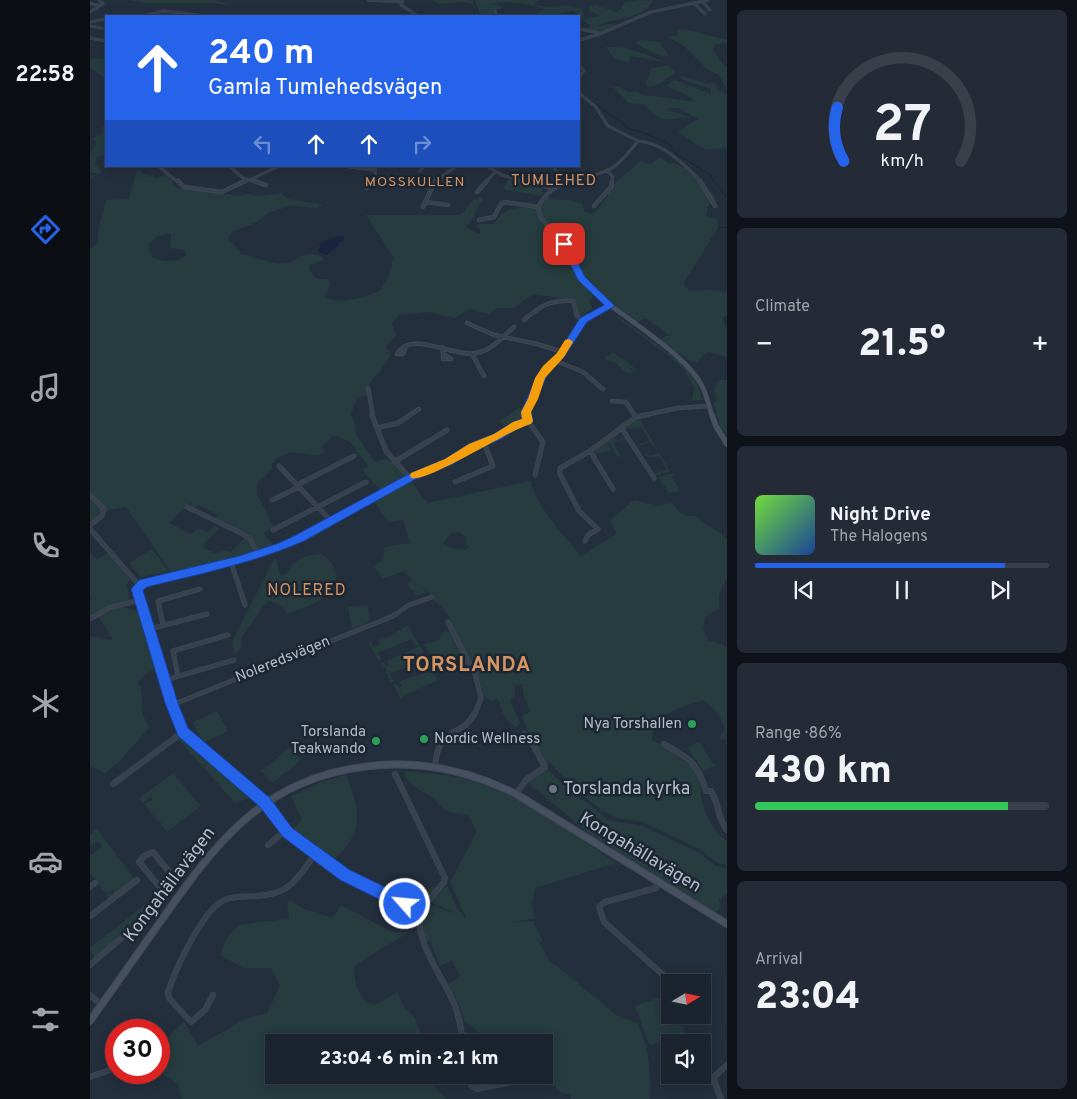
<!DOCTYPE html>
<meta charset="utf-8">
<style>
body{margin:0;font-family:Overpass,sans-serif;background:#242b36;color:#f1f3f6;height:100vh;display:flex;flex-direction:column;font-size:19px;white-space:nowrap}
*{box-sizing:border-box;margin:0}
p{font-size:16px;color:#a0a4aa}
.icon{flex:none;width:28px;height:28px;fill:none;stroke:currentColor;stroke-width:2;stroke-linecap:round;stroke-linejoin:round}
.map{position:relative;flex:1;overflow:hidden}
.side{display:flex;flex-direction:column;gap:10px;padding:10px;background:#0f1319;width:350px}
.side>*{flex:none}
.guide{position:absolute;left:15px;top:15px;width:475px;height:152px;border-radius:0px;box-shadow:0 2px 12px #0003,0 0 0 1px #39404a;background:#2563eb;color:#fff;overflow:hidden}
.needle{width:32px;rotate:80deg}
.tools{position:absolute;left:571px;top:974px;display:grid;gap:10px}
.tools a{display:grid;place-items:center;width:50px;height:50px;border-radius:0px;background:#1b232e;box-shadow:0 2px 12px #0003,0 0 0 1px #39404a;font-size:25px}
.speed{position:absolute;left:15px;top:1019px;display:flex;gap:10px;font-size:25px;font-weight:700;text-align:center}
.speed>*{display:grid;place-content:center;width:65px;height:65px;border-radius:50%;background:#1b232e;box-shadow:0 2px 12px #0003,0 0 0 1px #39404a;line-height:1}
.speed .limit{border:8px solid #d22;background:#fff;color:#111}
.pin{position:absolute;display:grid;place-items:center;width:42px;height:42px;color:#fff;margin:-21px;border-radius:10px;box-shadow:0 2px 8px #0006}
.me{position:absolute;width:55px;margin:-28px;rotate:297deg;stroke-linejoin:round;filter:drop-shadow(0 0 4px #0008)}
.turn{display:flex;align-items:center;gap:18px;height:105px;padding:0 20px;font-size:22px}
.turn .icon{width:65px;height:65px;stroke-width:2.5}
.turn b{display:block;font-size:35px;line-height:42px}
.lanes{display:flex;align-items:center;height:48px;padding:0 20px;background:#0003;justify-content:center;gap:25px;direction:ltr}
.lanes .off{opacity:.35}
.big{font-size:38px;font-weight:800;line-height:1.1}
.side .widget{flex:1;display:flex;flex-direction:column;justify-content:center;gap:8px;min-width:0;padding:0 18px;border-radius:8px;background:#242b36}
.side .dial{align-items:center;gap:0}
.dial svg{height:130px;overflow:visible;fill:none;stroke:#39404a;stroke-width:7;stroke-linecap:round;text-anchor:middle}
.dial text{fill:#f1f3f6;stroke:none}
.song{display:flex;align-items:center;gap:15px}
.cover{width:60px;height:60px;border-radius:8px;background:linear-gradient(135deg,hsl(100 70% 55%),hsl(220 70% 35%))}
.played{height:5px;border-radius:2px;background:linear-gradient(90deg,#2563eb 85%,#39404a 85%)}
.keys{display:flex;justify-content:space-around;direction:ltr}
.heat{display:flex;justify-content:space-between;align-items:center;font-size:28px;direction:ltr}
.charge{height:8px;border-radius:4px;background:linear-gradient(90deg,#34c759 86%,#39404a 0)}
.trip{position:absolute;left:175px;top:1034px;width:288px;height:50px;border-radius:0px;background:#1b232e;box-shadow:0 2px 12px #0003,0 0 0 1px #39404a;font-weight:800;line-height:50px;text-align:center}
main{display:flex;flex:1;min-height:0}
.tab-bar{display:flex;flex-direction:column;width:90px;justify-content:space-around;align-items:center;background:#0b0e12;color:#a0a4aa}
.tab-bar .icon{width:35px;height:35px}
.tab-bar .on{color:#2563eb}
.tab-bar b{font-size:22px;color:#f1f3f6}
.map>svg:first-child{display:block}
</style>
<main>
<nav class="tab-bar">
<b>22:58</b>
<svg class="icon on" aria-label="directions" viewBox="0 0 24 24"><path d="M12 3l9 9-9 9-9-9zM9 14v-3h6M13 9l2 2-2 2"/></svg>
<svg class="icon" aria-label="music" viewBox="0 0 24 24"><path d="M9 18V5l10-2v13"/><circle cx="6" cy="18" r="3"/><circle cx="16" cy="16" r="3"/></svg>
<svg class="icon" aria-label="phone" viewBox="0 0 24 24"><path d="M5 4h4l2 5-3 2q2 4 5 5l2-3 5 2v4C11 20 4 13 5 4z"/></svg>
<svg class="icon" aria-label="climate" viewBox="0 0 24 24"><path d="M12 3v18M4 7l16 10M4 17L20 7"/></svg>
<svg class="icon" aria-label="car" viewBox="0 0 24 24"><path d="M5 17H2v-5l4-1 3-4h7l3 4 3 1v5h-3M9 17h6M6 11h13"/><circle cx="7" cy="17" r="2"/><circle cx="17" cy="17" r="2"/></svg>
<svg class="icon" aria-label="filters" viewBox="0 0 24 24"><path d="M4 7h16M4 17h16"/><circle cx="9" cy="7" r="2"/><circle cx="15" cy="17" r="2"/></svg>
</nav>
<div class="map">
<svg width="637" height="1099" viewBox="0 0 637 1099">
<rect width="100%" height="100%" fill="#242f3e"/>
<path fill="#263c3f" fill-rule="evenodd" d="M 38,0 L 124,0 L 143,5 L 120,3 L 55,3 Z
M 344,0 L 449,0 L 445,2 L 445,4 C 464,12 472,0 493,10 L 493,17 L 489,19 L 489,16 L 479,14 L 489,15 L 483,11 L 467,14 L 466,16 L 446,16 L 444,15 L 456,8 C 448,9 444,5 436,4 C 425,2 408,1 397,6 L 406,4 L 413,7 L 404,11 L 403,14 L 385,16 L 387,11 L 383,4 L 374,2 L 348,4 Z
M 549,0 L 563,1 C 553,20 524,17 507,26 L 517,24 L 530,25 C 517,31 507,33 493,29 L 500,27 L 500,25 L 492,20 L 495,18 L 509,16 L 507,14 L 500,12 L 500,7 L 506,5 L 526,12 L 531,9 L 535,2 Z
M 587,30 C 604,28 620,38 637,39 L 637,43 L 625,45 L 623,48 L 630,61 L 637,67 L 637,90 L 629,75 L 617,69 L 595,47 L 579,37 L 588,35 Z
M 550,40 L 569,42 L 579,56 C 568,57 554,49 545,42 Z
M 516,47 C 537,46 555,53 574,62 L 540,56 L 540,62 L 524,59 Z
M 16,58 L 16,79 L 0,68 L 0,59 Z
M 574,66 L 580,66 L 585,72 C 577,79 569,87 558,87 L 555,84 L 562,68 Z
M 593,76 L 617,84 L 624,82 L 629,91 L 637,93 L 637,148 L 616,150 L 588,132 L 608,119 L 589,108 L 577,108 C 583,114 591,111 598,117 C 577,120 568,123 554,104 L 539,103 L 523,87 L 530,87 L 538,92 L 545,91 L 554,95 L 606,102 L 597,95 L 576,86 L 584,80 L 621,94 L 621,89 L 588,78 Z
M 12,127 L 14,127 L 16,155 L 7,157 L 5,164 L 12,173 L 0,178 L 0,176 L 9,174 L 0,172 L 0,155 L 6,142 L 3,138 L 11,134 Z
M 570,157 L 579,164 L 586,163 L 613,182 L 624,195 L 625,201 L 618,206 L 616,217 L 627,218 L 628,228 L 593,284 L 600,291 L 621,290 L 637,292 L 637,315 L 632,318 L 637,329 L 637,357 L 617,352 L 607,362 L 599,360 L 567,340 L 579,335 L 556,318 L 544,323 L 501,287 L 494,286 L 503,296 L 500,301 L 502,309 L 492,316 L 488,314 L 484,300 L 443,294 L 424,308 L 408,308 L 398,314 L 380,309 L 365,318 L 338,312 L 309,315 L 302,323 L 306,335 L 296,347 L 301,354 C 295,363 291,373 282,379 L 280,385 L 277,387 L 277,396 L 267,398 L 261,414 L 266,426 L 265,432 L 284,462 L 298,459 L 321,480 L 337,503 L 441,481 C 444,504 476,538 491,556 L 527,534 L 520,520 L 544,500 L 567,506 L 582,503 C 588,513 594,517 606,516 L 637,539 L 637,579 L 629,595 L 629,608 L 615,617 L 613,629 L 618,640 L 637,646 L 637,739 L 629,739 L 635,729 C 631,716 624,708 614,700 C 594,707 560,713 562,740 L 576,747 L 610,773 C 611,781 610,790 611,797 C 613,809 625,837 637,840 L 637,865 L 629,864 L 612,851 L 553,822 L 527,818 L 513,811 L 486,791 L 460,763 L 455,764 L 452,757 L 452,752 L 450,752 L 439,735 L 432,716 L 440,712 C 438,702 432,697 433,686 L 432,684 L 425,686 L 425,695 L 420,701 L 430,723 L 426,728 C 419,723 409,711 410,702 L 406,699 L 401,702 L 394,695 L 384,666 L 370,664 L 367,666 L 368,673 L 359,670 L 356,674 L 351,673 L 334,644 L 349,640 L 353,632 L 364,631 L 358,614 L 345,601 L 338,591 L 325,584 L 338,592 L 328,595 L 324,594 L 324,590 L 321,590 L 317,583 L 322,581 L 315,571 L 293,578 L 284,567 L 293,559 L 294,547 L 320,543 L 313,520 L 298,522 L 284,502 L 294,495 L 272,470 L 278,466 L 260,442 L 247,436 L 242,437 L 232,446 L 235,453 C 217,461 204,441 182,464 L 182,469 L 167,485 L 167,494 L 184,527 L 173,533 L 185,547 L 123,566 L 82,574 L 36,507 L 18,510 L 13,518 L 0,526 L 0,249 L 7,244 L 10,223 L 16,200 L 39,199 L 47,170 L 67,179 L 76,174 L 87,188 L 148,196 L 158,194 L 168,196 L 191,193 L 199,199 L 233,205 L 227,208 L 202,206 L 182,211 L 165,223 L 142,232 L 138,238 L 150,251 L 150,254 C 163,255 183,266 197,263 C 214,259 210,249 234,257 L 233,260 L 220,265 L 219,270 L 228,279 L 238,279 L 240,285 L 235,297 C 253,306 272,297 290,291 L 298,277 L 304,258 L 276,215 L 369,215 L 374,212 L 379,204 L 390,196 L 394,198 C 386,208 384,219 376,227 L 389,234 L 391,232 L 387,226 L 388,224 L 404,224 C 416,204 429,208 449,209 L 457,197 C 470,201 481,198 493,205 L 494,211 L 501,214 C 515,207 518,189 528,180 C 535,173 543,169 549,161 L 561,164 ZM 76,234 L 81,234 L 80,248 L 95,250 L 96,256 C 85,263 74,262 63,258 L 59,249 L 59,244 L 67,237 ZM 101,502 L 101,507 L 104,508 L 109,505 L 128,515 L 126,518 L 159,534 L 141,552 L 133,550 L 125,553 L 113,548 L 114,543 L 130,529 L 125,526 L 117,532 L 108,528 L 101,534 L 79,523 ZM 370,532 L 376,537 L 375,542 L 379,546 L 376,550 L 361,548 L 353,543 L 361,534 Z
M 419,179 L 453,187 L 451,191 L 454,194 L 451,196 L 413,189 Z
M 528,316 L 594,365 L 606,380 L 613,400 L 602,400 L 604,388 L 594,369 L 579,356 L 526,317 Z
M 523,353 L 526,354 L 547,370 L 541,368 L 540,369 L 543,372 L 537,373 L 524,362 L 516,360 L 515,357 Z
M 629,380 L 637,380 L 637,436 L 630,426 L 624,404 L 627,399 L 624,388 Z
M 429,407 L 433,411 L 433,420 L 417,427 L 409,422 Z
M 546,420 L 550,420 L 580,471 L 565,476 L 561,474 L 577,470 L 569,456 L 556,457 L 555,454 L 558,453 L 559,456 L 567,454 L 568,451 L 560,442 L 550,446 L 549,444 L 560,441 L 551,427 L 534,429 Z
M 529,431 L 533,434 L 530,433 L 525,438 L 528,440 L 534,437 L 537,439 L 523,442 L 531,456 L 527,457 L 519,442 L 517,443 L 522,450 L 505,454 L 505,450 Z
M 578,474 L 583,474 L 584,476 L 582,477 L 590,491 L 579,493 L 568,477 Z
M 62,549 L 79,572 L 51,577 L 39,563 Z
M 0,553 L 7,560 L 18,553 L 40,579 L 37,584 L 40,601 L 19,606 L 0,616 L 0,600 L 2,598 L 0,597 Z
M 230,554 C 245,561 253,579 239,593 C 229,603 209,611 196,613 L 193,607 L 178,600 L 151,638 L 151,649 L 144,655 L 142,642 L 184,559 L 187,560 L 188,569 L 191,575 L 197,574 C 201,560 217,555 230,554 Z
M 277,606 L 280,617 L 278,622 L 262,629 L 258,607 Z
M 30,607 L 49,611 L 66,668 L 56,674 L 48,682 C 56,696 47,713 60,727 L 28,763 L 15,773 L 0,766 L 0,636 L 21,640 L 22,638 L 8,616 Z
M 318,626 L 329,644 L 326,646 L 322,639 L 290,652 L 288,654 L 291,660 L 289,661 L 278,642 L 280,641 L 283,647 L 289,645 L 288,641 L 307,633 L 307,631 L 310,630 L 312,631 L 311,628 Z
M 330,646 L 342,665 L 338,666 L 334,659 L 301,673 L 300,675 L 304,681 L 301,682 L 295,671 L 297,670 L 295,667 L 293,668 L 291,663 L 293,662 L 296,666 L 299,665 L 297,661 Z
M 335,671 L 339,673 L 343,672 L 348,680 L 310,698 L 303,685 L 306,683 L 309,688 L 312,686 L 309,682 L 324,676 L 328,676 Z
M 127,711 L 138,731 L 113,743 L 103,722 Z
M 90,738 L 157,794 L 159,798 L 145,803 L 88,739 Z
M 609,742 L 625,766 L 613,771 L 597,747 Z
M 199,748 L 211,760 L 182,783 L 171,771 Z
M 457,769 L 483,794 L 498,803 L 518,820 L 553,826 L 610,853 L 626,866 L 637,868 L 637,894 L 629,899 L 631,908 L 625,913 L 501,835 L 439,784 L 438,782 Z
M 313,771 C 331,773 350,773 367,777 C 426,790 476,830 526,863 L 445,888 L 442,903 L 444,919 L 415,922 L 443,921 L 453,942 L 449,941 L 459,960 L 528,1016 L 548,1023 C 560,1053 560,1067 560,1099 L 481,1099 L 480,1095 L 470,1092 L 453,1076 L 454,1042 L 401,1042 L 375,1022 L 369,1004 L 358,984 L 370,977 L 362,960 L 350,966 L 340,941 L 336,942 L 331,914 L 340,905 L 367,914 L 341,902 L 357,885 L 367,908 L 374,916 L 369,915 L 376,917 L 360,882 L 386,833 C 379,804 368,820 352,808 C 348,805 346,799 341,797 C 324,786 323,790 313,771 Z
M 83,773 L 111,806 L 77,832 L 70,823 L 72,820 L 69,822 L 62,815 L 65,812 L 62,814 L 54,804 L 62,800 L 61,797 L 53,803 L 49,798 Z
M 256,775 C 271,812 275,833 242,861 L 203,829 L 212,819 L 201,796 L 229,783 Z
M 7,829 L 45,879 L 20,899 L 17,896 L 24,891 L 23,889 L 17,895 L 0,873 L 0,856 L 12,847 L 8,841 L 0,847 L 0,835 Z
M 344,886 L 345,888 C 333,902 333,909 314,900 Z
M 70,893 L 52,919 L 5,958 L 0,951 L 1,947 Z
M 201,900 L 211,908 L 243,918 L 251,905 L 302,932 L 319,932 L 265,965 C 263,980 267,991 277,1003 L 286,1004 L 307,993 L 313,1005 L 325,1018 L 333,1042 L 184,1042 L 184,1075 L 340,1075 L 345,1087 L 356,1099 L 92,1099 L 88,1084 L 69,1072 L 69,1038 L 76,1039 L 94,1021 L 108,1046 L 155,1019 L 177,1013 L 190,986 L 181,968 L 154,968 L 130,955 L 136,939 L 148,925 L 199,919 L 197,903 Z
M 579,994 L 580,1015 L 588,1015 L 596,1033 L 562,1045 L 559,1044 L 545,1006 Z"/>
<path fill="#17263c" d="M 249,236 L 253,236 L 255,238 L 253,241 L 248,242 L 250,244 L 237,255 L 228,252 L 230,247 L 229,243 Z"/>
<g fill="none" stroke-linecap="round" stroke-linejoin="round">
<path stroke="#17263c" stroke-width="1" d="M 383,0 L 389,13 L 386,16
M 491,93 L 540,129 L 552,132 L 579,144 L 584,152 L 620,175 L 637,198
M 628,227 L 637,228"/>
<defs>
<path id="street-far3" d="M 278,0 L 312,2
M 313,0 L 311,5 L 328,16
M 612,1 L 620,10
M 0,3 L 10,6
M 605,4 L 615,14
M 405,11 L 406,16
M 0,12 L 13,4 L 9,0
M 53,16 L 73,11 L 117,16
M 0,22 L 16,19
M 0,26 L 16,29
M 489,29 L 510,33
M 0,38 L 16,41
M 489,40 L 507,35 L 561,12 L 618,0
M 489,64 L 494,71 L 489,78
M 548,141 C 573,143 589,161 607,177 L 611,183
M 68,166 L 89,183
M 139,166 L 153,178 L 168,183
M 397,166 L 412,175 L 441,183
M 463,166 L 474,182
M 258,167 L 285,170
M 330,171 L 334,166
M 518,172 L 523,177 L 522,183
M 153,183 L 189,166
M 281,183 L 285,176 L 286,166
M 344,183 L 366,166
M 395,183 L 405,172
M 476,183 C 517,170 519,178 548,141 L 518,126 L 505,106 L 489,93"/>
<path id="street-far2" d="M 88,181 L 94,187 L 132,192 L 155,181
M 164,181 L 176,185
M 435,181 L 463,188
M 480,181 C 464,186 456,193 448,207 L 451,218 L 477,248 L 491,278 L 509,297
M 610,181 L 625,206
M 277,188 L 281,181
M 387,192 L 397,181
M 335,202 L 358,205
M 504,206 L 521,187 L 522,181
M 333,207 L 345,181
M 389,220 L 404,217 L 411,204 L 415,202 L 448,207
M 434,320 C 450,306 461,299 483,301 L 487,316 L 493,320
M 377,323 L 404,335 L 447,344 L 473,352
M 316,346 L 313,354 L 307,354 C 321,329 364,358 386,353 C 403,350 412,337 424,327
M 352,347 L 353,354
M 353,354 L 361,359 L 353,359 Z
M 382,354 L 394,376
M 466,361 L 493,372 L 513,389
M 278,388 L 283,416
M 522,401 L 536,402 L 545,416
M 318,416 L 329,409
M 436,416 L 449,381 L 457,368 L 471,355 L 493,320 L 520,306
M 550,416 L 588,408 L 618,406"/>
<path id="street-far1" d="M 282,415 L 296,451 L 320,478
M 436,415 L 438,421 L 453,442 L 445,475
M 545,415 L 546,417
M 531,427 L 564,478
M 287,428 L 308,423 L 320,415
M 500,451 L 523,489
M 304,462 L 357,430
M 189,466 L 241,521
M 365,482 L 403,466 L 394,442
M 207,485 L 264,456
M 0,495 L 14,509 L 12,516 L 0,525
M 182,500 L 209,487
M 97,507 L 153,534 L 160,539 L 168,554
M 0,529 L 49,585
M 183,530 L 276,482
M 495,541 L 498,535 L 508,529 L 489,511 L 470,474 L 470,468 L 500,451 L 546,417 L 556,415
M 141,562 L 155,605
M 49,585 L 47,592 L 86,716
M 49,585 L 150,560 L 210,538 L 320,478 L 359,462 L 383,447 L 408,437 L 426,424 L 438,421
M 0,619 L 19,608 L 50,600
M 358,622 L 385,674 L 391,698 L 384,716
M 73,625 L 68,601 L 110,589
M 59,629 L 117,614
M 88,676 L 83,651 L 138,635
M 75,680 L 144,660
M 82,705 L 303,616 L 319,605 L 342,597"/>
<path id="street" d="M 86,714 L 90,727 L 99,738 L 175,802 L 197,832 L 255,875 L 329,912
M 574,744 C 599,758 608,763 616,791 L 621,791 C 629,803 627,818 637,830
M 345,768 C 346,760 346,751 351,744 C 359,730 377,730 384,714
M 305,774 L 355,878 L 354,882 L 329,912
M 23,784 L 93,732
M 426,794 L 436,780 L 455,767 L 444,746 L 434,734
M 178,845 L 196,830
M 63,852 L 84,878 L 74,892 L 49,862 L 54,856 Z
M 568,882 L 566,888 L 515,902 L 509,907 L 514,922 L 581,982
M 0,887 L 5,883
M 329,912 C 328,947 349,971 363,1001 C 369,1014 371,1028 373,1042
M 0,916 L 47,880
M 0,965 L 54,919 L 74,892
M 0,995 L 12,1005
M 123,995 L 115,1010 L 101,1022 L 79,998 L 78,992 C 85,970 114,906 137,899 C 146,896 157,897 167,896 C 202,894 207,878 226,853
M 379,1075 L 381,1085 L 387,1089 L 443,1078
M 0,1077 L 20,1070 L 25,1066
M 631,1099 L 623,1078 L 637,1065"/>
<path id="secondary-far2" d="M 509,297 C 536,318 595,355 611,384 C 616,393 619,406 622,416"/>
<path id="secondary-far1" d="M 622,415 L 626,426 L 637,444"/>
<path id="secondary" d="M 0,1021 C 23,989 45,957 68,925 C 126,843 172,778 280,766 C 331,760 380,771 426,794 L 637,924"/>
</defs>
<use href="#street-far3" stroke="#414a57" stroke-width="3"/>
<use href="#street-far2" stroke="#414a57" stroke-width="4.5"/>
<use href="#street-far1" stroke="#414a57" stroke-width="5"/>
<use href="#street" stroke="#414a57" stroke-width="6"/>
<use href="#secondary-far2" stroke="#414a57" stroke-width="5"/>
<use href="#secondary-far1" stroke="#414a57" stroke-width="6"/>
<use href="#secondary" stroke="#414a57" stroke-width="8"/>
<use href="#street-far3" stroke="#38414e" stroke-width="2.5"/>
<use href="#street-far2" stroke="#38414e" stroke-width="3"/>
<use href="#street-far1" stroke="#38414e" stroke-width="4"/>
<use href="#street" stroke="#38414e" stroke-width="5"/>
<use href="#secondary-far2" stroke="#465061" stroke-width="4"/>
<use href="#secondary-far1" stroke="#465061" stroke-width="5"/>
<use href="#secondary" stroke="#465061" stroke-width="6"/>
</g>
<path fill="#2563eb" stroke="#184099" d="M 474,241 L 479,244 L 495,277 L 525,306 L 497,322 L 474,357 L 458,373 L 441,412 L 443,421 L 441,424 L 430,427 L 411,439 L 386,450 L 363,464 L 324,480 L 214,541 C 164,563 110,574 57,587 L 53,590 L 88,703 L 98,728 L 180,798 L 202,828 L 260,870 L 320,899 L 323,904 L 320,910 L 315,912 L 250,880 L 193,837 L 170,807 L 88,736 L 75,703 L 41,589 L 49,580 L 53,579 L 149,556 L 189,543 L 206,535 L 317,475 L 355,459 L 379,444 L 404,434 L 423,422 L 432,419 L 431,412 L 449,372 L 468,353 L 490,318 L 514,305 L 488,280 L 470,244 Z"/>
<path fill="#f59e0b" d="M 479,339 L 483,342 L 474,357 L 455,378 L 448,399 L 441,412 L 443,421 L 441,424 C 418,430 338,483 321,478 L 320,475 L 321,473 L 355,459 L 379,444 L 404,434 L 423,422 L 432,419 L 431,412 L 438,399 L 445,378 L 453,366 L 467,353 L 475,340 Z"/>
<g fill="#2e9e5b" stroke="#1d2633" stroke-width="2">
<circle cx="602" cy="724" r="5"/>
<circle cx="334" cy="739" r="5"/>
<circle cx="286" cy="741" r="5"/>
</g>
<circle fill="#6b7280" stroke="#1d2633" stroke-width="2" cx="463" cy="789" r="5"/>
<g text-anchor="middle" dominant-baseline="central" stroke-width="5" stroke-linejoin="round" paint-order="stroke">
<g font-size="14" letter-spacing="1" fill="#d59563" stroke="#1d2633">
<text x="325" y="182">MOSSKULLEN</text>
</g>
<g font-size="15" letter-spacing="1" fill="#d59563" stroke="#1d2633">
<text x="464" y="181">TUMLEHED</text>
</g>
<g font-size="15" fill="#b4bcc9" stroke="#1d2633">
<text transform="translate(193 660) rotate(-22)">Noleredsvägen</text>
</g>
<g font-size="15" fill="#b4bcc9" stroke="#1d2633" text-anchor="end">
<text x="592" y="724">Nya Torshallen</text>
<text x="276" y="732">Torslanda<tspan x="276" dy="17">Teakwando</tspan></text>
<text x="344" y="739" text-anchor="start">Nordic Wellness</text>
</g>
<g font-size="16" letter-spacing="1" fill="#d59563" stroke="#1d2633">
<text x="217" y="591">NOLERED</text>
</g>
<g font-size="18" fill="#b4bcc9" stroke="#1d2633" text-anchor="start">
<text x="473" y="789">Torslanda kyrka</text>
</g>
<g font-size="18" fill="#b4bcc9" stroke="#1d2633">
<text transform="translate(550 853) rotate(31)">Kongahällavägen</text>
<text transform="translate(80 885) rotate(-53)">Kongahällavägen</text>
</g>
<g font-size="20" font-weight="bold" letter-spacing="1" fill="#d59563" stroke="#1d2633">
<text x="377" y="666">TORSLANDA</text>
</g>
</g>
</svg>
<div class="tools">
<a><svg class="needle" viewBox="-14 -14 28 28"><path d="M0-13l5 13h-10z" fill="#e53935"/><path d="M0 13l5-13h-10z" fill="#a0a4aa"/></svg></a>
<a><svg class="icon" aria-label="sound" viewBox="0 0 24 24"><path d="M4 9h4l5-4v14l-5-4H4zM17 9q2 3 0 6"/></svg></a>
</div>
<div class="speed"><div class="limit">30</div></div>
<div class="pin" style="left:474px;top:244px;background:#d93025"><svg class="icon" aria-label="arrive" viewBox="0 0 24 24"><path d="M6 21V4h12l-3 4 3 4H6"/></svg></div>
<svg class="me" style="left:315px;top:904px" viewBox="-20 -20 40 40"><circle r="17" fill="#2563eb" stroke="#fff" stroke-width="3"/><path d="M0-11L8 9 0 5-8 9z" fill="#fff"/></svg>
<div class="trip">23:04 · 6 min · 2.1 km</div>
<div class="guide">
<div class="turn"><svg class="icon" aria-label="ahead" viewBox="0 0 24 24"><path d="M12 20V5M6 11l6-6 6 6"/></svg><div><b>240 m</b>Gamla Tumlehedsvägen</div></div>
<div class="lanes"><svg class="icon off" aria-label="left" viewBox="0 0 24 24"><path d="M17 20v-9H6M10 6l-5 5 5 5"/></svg><svg class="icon" aria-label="ahead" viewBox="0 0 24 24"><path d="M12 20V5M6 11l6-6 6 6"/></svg><svg class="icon" aria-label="ahead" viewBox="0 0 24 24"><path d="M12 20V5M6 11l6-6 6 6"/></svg><svg class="icon off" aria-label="right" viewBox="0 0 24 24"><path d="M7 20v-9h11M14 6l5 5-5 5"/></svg></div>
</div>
</div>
<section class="side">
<div class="widget dial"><svg viewBox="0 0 100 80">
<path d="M14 69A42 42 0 1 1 86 69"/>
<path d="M14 69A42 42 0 0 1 10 36" stroke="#2563eb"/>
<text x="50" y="56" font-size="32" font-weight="700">27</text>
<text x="50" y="72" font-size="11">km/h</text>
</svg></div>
<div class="widget"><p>Climate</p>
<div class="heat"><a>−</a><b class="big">21.5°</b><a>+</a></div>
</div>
<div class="widget">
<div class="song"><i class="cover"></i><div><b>Night Drive</b><p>The Halogens</p></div></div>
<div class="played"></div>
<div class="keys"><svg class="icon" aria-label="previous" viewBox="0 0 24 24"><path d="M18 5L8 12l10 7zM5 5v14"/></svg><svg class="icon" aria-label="pause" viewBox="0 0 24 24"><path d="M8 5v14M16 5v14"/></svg><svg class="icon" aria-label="next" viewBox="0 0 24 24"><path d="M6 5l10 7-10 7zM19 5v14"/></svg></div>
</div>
<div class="widget"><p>Range · 86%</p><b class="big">430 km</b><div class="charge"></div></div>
<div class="widget"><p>Arrival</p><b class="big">23:04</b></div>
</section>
</main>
